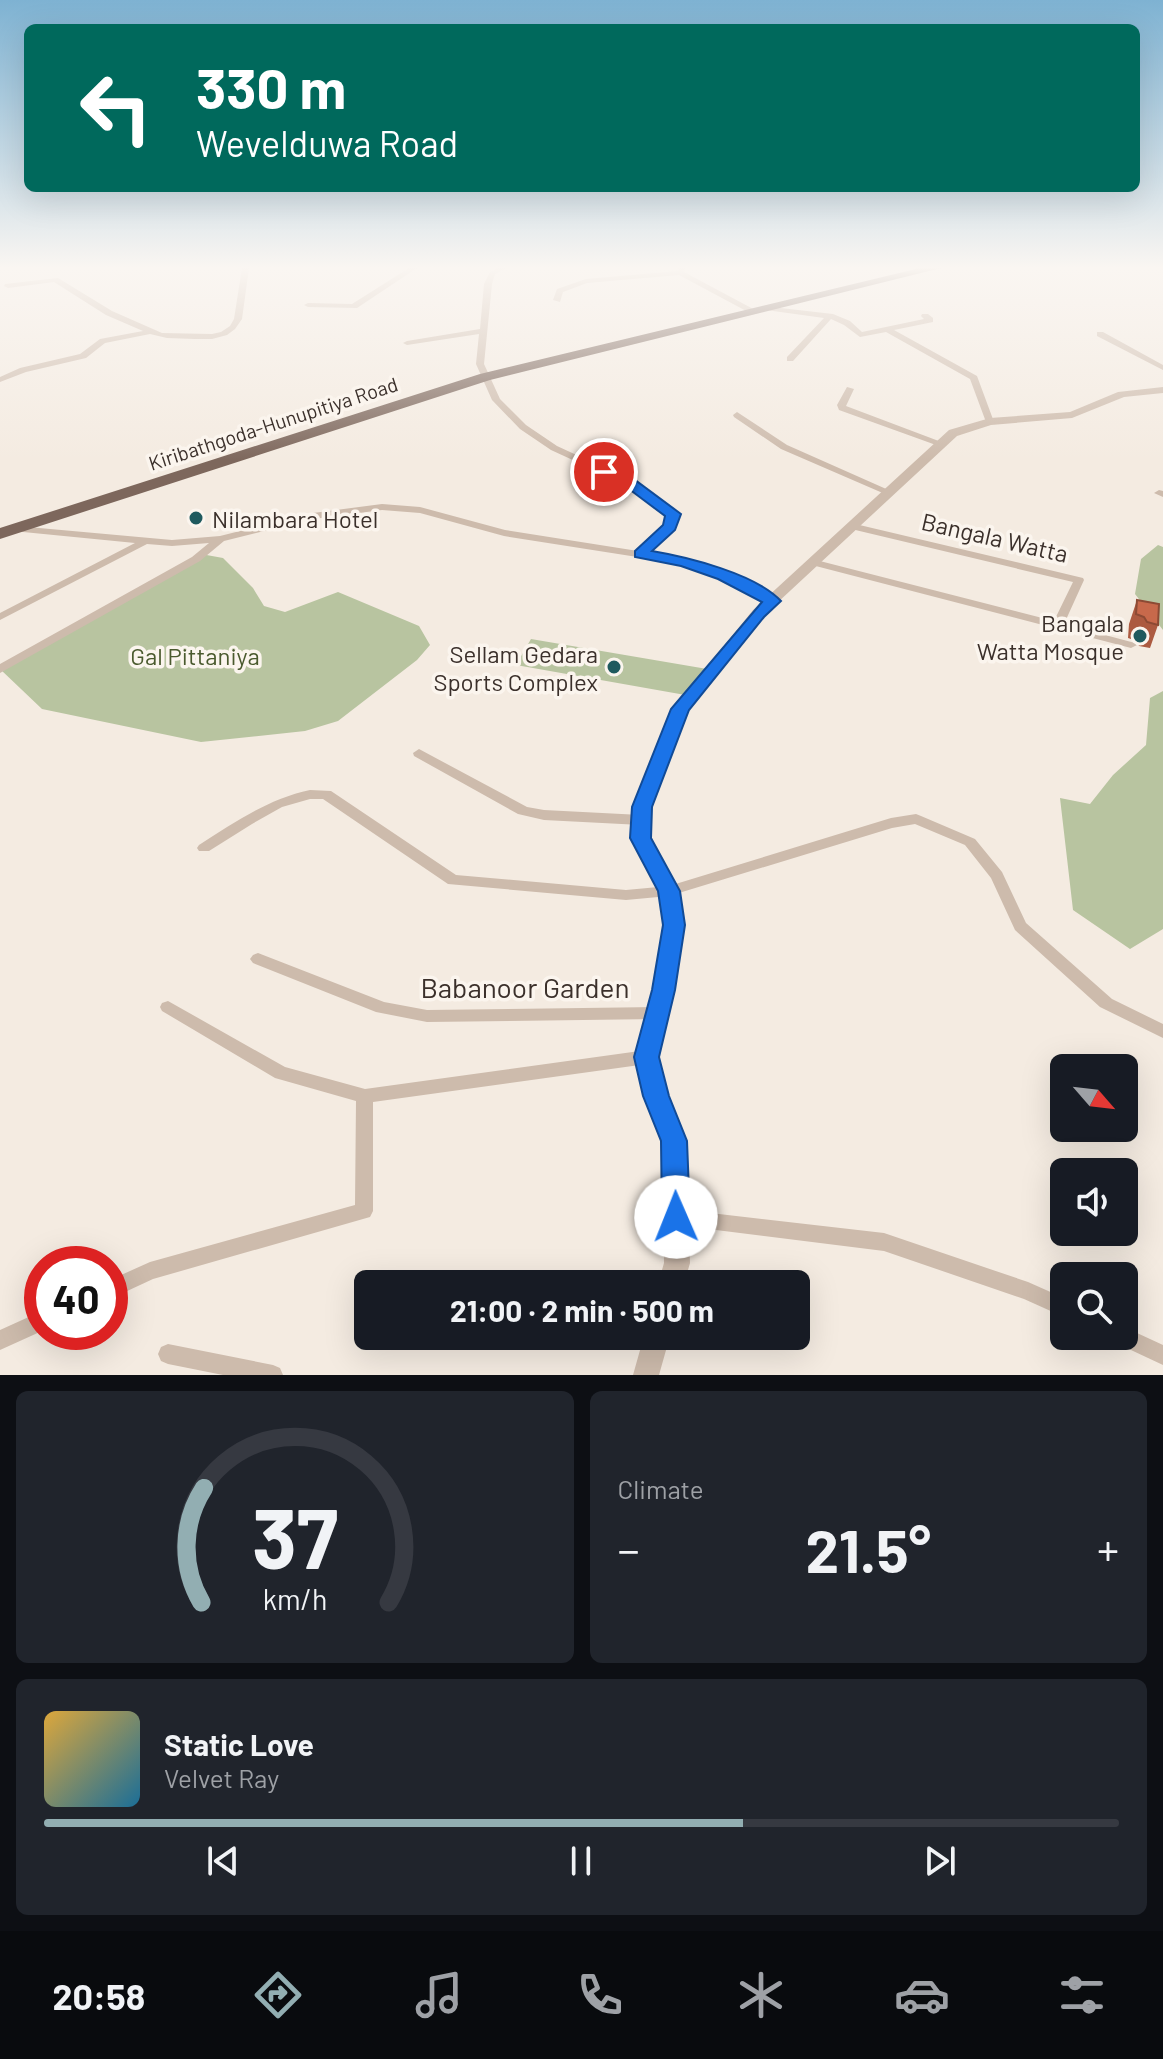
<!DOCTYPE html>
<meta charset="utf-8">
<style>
body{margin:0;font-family:Barlow,sans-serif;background:#20242c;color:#f1f3f6;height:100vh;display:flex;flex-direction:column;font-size:30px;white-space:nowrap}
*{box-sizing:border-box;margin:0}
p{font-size:26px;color:#9ea1a6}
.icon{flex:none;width:44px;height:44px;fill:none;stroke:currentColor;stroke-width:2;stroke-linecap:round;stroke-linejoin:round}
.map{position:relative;height:1375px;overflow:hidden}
.details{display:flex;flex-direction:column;gap:16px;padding:16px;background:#0d0f14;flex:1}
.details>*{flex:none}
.hud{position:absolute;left:24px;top:24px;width:1116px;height:168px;border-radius:12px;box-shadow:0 8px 32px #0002;background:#00695c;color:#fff;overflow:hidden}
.needle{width:52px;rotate:118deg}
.controls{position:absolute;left:1050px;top:1054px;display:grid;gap:16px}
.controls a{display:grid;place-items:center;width:88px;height:88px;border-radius:12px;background:#171b24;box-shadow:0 8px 32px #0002;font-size:40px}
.speed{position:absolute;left:24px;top:1246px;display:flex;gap:16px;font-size:40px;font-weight:700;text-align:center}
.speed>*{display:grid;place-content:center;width:104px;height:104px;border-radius:50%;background:#171b24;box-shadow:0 8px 32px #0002;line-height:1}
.speed .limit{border:12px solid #d22;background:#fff;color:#111}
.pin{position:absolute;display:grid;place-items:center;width:68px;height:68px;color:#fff;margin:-34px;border:4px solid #fff;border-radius:50%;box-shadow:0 2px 8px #0007}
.me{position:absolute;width:88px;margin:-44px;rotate:359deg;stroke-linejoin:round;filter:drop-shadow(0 0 6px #0008)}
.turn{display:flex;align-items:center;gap:28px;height:168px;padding:0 40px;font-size:36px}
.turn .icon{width:104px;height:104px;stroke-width:2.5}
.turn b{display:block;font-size:56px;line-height:68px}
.big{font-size:60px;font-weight:700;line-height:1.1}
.details .widget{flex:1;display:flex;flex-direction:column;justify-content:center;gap:12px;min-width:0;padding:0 28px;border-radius:12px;background:#20242c}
.details .dial{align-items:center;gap:0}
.dial svg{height:208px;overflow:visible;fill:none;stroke:#363941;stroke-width:7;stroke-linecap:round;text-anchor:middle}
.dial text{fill:#f1f3f6;stroke:none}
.song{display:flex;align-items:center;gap:24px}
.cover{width:96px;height:96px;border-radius:12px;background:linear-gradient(135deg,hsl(40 70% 55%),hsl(200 70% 35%))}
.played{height:8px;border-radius:4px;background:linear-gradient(90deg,#92aeb2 65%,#363941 65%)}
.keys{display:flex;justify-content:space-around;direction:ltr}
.heat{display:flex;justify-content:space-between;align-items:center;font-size:44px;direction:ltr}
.details .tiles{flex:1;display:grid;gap:16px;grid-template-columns:1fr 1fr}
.widget:last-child{grid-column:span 2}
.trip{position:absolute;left:354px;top:1270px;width:456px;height:80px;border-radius:12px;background:#171b24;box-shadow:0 8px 32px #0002;font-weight:700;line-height:80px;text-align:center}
.tabs{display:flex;height:128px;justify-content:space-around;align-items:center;background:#090b0e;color:#9ea1a6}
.tabs .icon{width:56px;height:56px}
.tabs .current{color:#92aeb2}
.tabs b{font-size:36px;color:#f1f3f6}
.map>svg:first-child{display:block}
</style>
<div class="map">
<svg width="1163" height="1375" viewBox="0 0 1163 1375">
<rect width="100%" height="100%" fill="#f4ebe1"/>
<path fill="#b8c4a0" d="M 1158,545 L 1163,547 L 1163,630 L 1135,594 L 1141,559 Z
M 201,554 L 223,558 L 253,588 L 264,606 L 285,612 L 338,592 L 419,626 L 430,645 L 417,660 L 338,721 L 305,731 L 201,742 L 42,709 L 0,669 Z
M 531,639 L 713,670 L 691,696 L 516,665 Z
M 1163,691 L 1163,929 L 1130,949 L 1073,910 L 1060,798 L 1090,804 L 1113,775 L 1146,745 L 1150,698 Z"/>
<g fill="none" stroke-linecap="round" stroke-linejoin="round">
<path fill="#cdbbac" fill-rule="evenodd" d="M 242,268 L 249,268 L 242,319 L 235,329 L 227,335 L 212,339 L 195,339 L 167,338 L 150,334 L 105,343 L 86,358 L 26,372 L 0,382 L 0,377 L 20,368 L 80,354 L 100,339 L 143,331 L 106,315 L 54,282 L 8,288 L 4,286 L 5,284 L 58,278 L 112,311 L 162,333 L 212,334 L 221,332 L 230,326 L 234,319 Z
M 409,268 L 417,268 L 357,308 L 308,307 L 304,305 L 308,303 L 352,304 Z
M 498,268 L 507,268 L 495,274 L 492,284 L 484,364 L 500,399 L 526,425 L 557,446 L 633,481 L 677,512 L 678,514 L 674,529 L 648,552 L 688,559 L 728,573 L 777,599 L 778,601 L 777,603 L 769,603 L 720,577 L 682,564 L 504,536 L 420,513 L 382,510 L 313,519 L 224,541 L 200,561 L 0,673 L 0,664 L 192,557 L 209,543 L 172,546 L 147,544 L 0,620 L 0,613 L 135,543 L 13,531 L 12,529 L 17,526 L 172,540 L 220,536 L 313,513 L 382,504 L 420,507 L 505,530 L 638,551 L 665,526 L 668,515 L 627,485 L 551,450 L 520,429 L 492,400 L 476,364 L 479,334 L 407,345 L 403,343 L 407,341 L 480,329 L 484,284 L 490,272 Z
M 679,268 L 686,268 L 684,272 L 757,311 L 750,313 L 679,275 L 587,283 L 563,292 L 560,302 L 553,300 L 557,289 L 586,279 L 678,271 Z
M 763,306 L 833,314 L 850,321 L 862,332 L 924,319 L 921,316 L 922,314 L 928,314 L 933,318 L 933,322 L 894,330 L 977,376 L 994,422 L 990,425 L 986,422 L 970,379 L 886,332 L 860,337 L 844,325 L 831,319 L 793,361 L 787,361 L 787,357 L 824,318 L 766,310 L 762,308 Z
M 1097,332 L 1103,332 L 1163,365 L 1163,370 L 1097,336 Z
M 847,387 L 854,389 L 846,406 L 944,443 L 942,445 L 936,445 L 839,410 L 837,405 Z
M 737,412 L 787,445 L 893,492 L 888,495 L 885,494 L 781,449 L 734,417 L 733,415 Z
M 1159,490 L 1163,491 L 1163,497 L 1154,493 Z
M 851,523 L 1083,578 L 1084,580 L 1064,624 L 1135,643 L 1137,645 L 1131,648 L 808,564 L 807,562 L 812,559 L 1054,621 L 1073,582 L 847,528 L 846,526 Z
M 419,749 L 527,807 L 544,810 L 641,815 L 646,817 L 648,820 L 646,823 L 641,825 L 544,820 L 518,814 L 414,756 L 413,753 Z
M 310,790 L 331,791 L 456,875 L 626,890 L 669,886 L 891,818 L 916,814 L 921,816 L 975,839 L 1002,872 L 1026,923 L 1112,999 L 1163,1024 L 1163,1038 L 1100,1007 L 1015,930 L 991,878 L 965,845 L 915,824 L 892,828 L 669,896 L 626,900 L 448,884 L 323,799 L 310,799 L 282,807 L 252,824 L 209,851 L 199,851 L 197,848 L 199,845 C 235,822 268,799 310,790 Z
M 258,953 L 384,1002 L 427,1010 L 658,1007 L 664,1009 L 666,1013 L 664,1017 L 658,1019 L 427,1022 L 376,1012 L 253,963 L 250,959 L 253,955 Z
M 168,1001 L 285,1067 L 365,1089 L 647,1050 L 653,1052 L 655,1057 L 653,1062 L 647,1064 L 373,1102 L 373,1211 L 370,1217 L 153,1279 L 110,1299 L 110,1280 L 150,1262 L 355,1205 L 356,1101 L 275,1078 L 162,1011 L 160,1007 L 162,1003 Z
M 676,1209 L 884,1233 L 1028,1282 L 1064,1298 L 1064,1317 L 1024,1299 L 884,1251 L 676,1225 L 670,1223 L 667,1217 L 670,1211 Z
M 42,1311 L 42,1331 L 0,1350 L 0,1330 Z
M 1124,1327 L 1163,1345 L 1163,1365 L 1116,1343 L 1113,1336 L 1124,1336 Z
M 168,1344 L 273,1365 L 280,1368 L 283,1375 L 223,1375 L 168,1364 L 161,1361 L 158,1354 L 161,1347 Z"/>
<path fill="#cdbbac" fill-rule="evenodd" d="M 1163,387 L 1163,393 L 1124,397 L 1072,418 L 991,425 L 957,436 L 763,616 L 689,710 L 651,807 L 650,838 L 679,891 L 684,925 L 673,990 L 658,1057 L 667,1096 L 686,1141 L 690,1263 L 684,1284 L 658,1284 L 664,1263 L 662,1141 L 645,1096 L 636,1057 L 653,990 L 664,925 L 659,891 L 632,838 L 633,807 L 673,709 L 753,610 L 949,430 L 990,418 L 1070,412 L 1118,392 Z
M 644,1336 L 670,1336 L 659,1375 L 633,1375 Z"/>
<path fill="#7d675c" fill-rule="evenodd" d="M 920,268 L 941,268 L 490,380 L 0,539 L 0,528 L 480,374 Z"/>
</g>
<path fill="#ac5a40" d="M 1137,600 L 1158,625 L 1150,648 L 1139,646 L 1137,641 L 1128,638 L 1129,624 Z"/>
<path fill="#c8694b" stroke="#8c4a34" stroke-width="2" d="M 1137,600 L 1159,604 L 1158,625 L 1147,622 L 1144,617 L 1136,614 Z"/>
<linearGradient id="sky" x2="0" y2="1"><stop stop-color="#7eb2d2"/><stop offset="0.58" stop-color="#faf6f2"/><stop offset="1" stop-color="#faf6f2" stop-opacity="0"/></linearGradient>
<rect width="1163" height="461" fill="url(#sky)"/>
<path fill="#1a73e8" stroke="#114b97" stroke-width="2" d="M 604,468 L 635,480 L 681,514 L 675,530 L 652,551 C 688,557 756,574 781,601 L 764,617 L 689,710 L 652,807 L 651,838 L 680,891 L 685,925 L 675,990 L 659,1057 L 669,1096 L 687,1141 L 690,1217 L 686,1226 L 676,1230 L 666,1226 L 662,1217 L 661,1141 L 643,1096 L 634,1057 L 652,990 L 663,925 L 658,891 L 630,838 L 632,807 L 671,709 L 762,602 L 718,579 L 681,566 L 635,557 L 635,551 L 663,525 L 665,516 L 625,486 L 599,475 L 597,472 Z"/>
<g fill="#1f5a5e" stroke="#fbf5ee" stroke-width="3">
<circle cx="196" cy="518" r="8"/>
<circle cx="1140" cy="636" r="8"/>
<circle cx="614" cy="667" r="8"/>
</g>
<g text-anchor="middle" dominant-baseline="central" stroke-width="7" stroke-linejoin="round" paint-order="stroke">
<g font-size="20" fill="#3b302b" stroke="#fbf5ee">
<text transform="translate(273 423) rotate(-18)">Kiribathgoda-Hunupitiya Road</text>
</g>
<g font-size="24" fill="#3b302b" stroke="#fbf5ee" text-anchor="end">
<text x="212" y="518" text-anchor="start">Nilambara Hotel</text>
<text x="1124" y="622">Bangala<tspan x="1124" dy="28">Watta Mosque</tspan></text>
<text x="598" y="653">Sellam Gedara<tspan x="598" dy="28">Sports Complex</tspan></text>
</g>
<g font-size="24" fill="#3b302b" stroke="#fbf5ee">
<text transform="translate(995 537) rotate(13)">Bangala Watta</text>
</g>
<g font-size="24" fill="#4a5a2e" stroke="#fbf5ee">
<text x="195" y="655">Gal Pittaniya</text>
</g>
<g font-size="28" fill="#3b302b" stroke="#fbf5ee">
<text x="525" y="987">Babanoor Garden</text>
</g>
</g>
</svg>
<div class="controls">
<a><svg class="needle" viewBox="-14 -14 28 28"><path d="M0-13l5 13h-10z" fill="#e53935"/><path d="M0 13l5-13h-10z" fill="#9ea1a6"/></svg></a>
<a><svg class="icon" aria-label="sound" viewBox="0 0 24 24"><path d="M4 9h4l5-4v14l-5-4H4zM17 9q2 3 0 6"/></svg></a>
<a><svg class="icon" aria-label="search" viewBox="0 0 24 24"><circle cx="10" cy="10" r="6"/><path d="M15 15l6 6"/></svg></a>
</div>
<div class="speed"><div class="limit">40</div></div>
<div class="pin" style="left:604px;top:472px;background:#d93025"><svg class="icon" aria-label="arrive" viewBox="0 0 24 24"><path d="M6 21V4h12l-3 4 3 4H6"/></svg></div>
<svg class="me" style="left:676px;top:1217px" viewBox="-20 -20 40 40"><circle r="19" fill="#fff"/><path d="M0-13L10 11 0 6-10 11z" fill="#1a73e8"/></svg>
<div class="trip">21:00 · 2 min · 500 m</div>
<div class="hud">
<div class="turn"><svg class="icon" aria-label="left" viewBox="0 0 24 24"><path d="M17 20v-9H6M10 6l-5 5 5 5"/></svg><div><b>330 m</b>Wevelduwa Road</div></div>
</div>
</div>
<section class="details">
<div class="tiles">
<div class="widget dial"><svg viewBox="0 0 100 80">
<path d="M14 69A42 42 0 1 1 86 69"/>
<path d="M14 69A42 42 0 0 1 15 25" stroke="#92aeb2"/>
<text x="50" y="56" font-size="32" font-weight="700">37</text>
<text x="50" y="72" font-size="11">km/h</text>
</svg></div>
<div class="widget"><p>Climate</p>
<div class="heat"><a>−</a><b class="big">21.5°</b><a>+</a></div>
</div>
<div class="widget">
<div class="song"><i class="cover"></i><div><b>Static Love</b><p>Velvet Ray</p></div></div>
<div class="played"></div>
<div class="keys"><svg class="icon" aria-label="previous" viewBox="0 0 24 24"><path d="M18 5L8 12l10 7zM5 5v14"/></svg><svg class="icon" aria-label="pause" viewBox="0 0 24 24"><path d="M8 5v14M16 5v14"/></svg><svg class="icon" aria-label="next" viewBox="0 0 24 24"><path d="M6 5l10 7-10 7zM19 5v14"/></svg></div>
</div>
</div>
</section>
<nav class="tabs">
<b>20:58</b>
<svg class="icon current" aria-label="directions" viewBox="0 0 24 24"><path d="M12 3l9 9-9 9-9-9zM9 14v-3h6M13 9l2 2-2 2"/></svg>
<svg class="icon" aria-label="music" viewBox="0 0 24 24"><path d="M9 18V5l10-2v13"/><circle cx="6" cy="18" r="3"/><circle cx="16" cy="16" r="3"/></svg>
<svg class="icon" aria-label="phone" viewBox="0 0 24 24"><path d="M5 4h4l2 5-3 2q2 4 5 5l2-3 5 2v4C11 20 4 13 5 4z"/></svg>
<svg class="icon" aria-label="climate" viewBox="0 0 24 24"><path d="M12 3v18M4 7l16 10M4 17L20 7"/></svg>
<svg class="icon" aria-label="car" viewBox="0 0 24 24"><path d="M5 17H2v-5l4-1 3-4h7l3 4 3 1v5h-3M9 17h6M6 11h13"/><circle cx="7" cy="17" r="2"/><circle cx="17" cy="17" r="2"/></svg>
<svg class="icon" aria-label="filters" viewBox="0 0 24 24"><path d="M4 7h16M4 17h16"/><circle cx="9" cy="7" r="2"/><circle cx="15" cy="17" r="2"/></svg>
</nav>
